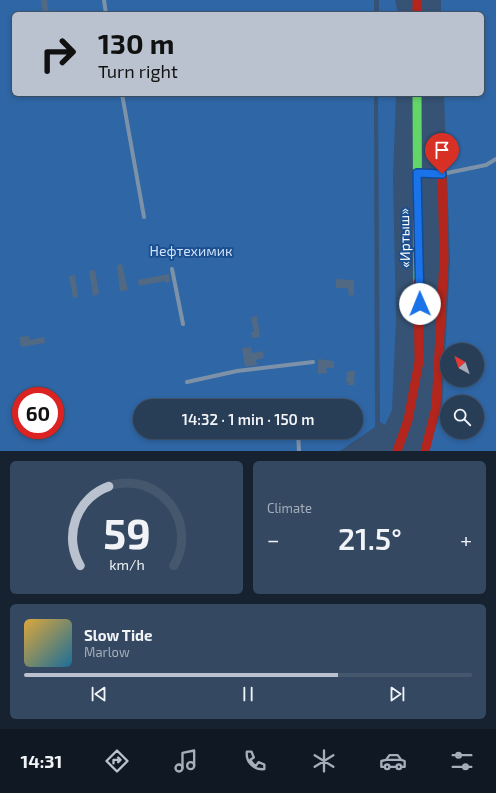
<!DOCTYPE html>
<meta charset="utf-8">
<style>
body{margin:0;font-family:"Exo 2",sans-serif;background:#344961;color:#f1f3f6;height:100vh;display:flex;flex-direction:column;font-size:15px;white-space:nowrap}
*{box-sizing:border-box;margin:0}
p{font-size:13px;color:#a5aeba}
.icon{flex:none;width:22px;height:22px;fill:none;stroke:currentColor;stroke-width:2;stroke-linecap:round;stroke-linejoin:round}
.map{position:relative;height:451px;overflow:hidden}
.details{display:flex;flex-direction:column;gap:10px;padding:10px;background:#162230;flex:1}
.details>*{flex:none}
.top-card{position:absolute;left:12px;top:12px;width:472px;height:84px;border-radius:6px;box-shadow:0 2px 6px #0003,0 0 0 1px #44576d;background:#b9c2ce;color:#111;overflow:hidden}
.needle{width:26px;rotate:320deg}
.fabs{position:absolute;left:440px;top:343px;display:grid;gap:8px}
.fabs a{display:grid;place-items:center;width:44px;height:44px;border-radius:50%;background:#283e57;box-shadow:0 2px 6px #0003,0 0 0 1px #44576d;font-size:20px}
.speed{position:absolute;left:12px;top:387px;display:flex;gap:8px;font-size:20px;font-weight:700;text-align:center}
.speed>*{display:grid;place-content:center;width:52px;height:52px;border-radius:50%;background:#283e57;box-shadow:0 2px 6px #0003,0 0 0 1px #44576d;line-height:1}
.speed .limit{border:6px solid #d22;background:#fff;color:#111}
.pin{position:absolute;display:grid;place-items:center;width:34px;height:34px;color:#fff;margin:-41px -17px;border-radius:50% 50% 50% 0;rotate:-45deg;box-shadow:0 0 4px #0007}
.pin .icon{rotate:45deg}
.me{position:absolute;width:44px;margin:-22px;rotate:359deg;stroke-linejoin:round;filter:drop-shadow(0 0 3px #0008)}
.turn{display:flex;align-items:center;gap:14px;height:84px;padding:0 20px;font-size:18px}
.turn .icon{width:52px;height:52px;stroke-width:2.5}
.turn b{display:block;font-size:28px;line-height:34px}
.big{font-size:30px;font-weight:600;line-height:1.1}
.details .tile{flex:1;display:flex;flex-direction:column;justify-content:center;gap:6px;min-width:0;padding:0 14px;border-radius:6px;background:#344961}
.details .dial{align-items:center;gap:0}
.dial svg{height:104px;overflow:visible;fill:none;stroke:#44576d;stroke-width:7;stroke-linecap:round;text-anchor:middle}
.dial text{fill:#f1f3f6;stroke:none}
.song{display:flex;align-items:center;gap:12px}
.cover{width:48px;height:48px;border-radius:6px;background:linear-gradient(135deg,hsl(40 70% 55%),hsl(200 70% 35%))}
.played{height:4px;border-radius:2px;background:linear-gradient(90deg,#b9c2ce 70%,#44576d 70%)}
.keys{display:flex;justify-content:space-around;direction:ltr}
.heat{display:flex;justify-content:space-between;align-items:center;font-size:22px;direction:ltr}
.details .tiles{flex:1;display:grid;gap:10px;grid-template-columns:1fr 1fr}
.tile:last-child{grid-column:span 2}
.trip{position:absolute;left:133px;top:399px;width:230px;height:40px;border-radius:20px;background:#283e57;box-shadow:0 2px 6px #0003,0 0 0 1px #44576d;font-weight:600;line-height:40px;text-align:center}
.tab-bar{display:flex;height:64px;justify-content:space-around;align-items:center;background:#101923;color:#a5aeba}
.tab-bar .icon{width:28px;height:28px}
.tab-bar .active{color:#b9c2ce}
.tab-bar b{font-size:18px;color:#f1f3f6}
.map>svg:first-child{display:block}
</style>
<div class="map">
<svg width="496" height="451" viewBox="0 0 496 451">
<rect width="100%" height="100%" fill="#365274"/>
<path fill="#2f66a5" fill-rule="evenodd" d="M 0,0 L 374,0 L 374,14 L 14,14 L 14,94 L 374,94 L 375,427 L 340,451 L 0,451 ZM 21,396 L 55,396 L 55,430 L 21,430 ZM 140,406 L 356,406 L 356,432 L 140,432 Z
M 379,0 L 395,0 L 398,14 L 379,14 Z
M 441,0 L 496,0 L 496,451 L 428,451 L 442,409 L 450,260 L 444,94 L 482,94 L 482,14 L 441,14 ZM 447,350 L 477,350 L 477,380 L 447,380 ZM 447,402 L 477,402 L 477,432 L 447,432 Z
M 378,94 L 396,94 L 393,177 L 396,319 L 392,410 L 385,425 L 380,422 Z"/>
<path fill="#526984" d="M 41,0 L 47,0 L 49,14 L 43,14 Z
M 122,264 L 128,290 L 120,291 L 117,265 Z
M 95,270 L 99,294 L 93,296 L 89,271 Z
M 169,274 L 170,282 L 165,283 L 165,281 L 139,286 L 138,280 Z
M 75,275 L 78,297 L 73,298 L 69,276 Z
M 336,279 L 354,280 L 354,295 L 349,296 L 348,288 L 336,288 Z
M 257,316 L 260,337 L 252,338 L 251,332 L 254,332 L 251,317 Z
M 29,336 L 29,340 L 44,337 L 45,343 L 21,347 L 19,337 Z
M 251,347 L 252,353 L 263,351 L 264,358 L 256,360 L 257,365 L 245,367 L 242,348 Z
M 318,359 L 334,361 L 334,368 L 326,368 L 327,373 L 318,374 Z
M 349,371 L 355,371 L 354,385 L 348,385 L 348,382 L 346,382 L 347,372 Z"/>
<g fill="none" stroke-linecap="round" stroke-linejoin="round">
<path stroke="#7d92a8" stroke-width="4" d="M 104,0 L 106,14
M 122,94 L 144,217
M 442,174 L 486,165 L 496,159
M 172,269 L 183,324
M 187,382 L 237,371 L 313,362
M 298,432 L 299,451"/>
<path stroke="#63d668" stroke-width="9" d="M 417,94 L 418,282"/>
<path stroke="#b3261e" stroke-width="9" d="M 417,0 L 417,14
M 417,173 L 442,174 L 444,260 L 436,407 L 425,451
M 397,451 L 408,420 L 419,361 L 418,282"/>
</g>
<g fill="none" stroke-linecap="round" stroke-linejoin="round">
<defs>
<path id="route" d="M 420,304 L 417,173 L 442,174"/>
</defs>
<use href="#route" stroke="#114b97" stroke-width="10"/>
<use href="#route" stroke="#1a73e8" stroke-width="7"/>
</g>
<g text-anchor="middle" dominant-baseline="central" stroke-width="4" stroke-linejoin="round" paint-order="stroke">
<g font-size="14" fill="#fff" stroke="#1b4f8f">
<text transform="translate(404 238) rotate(-91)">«Иртыш»</text>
</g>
<g font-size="14" fill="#cfe3fa" stroke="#1b4f8f">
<text x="191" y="250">Нефтехимик</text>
</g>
</g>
</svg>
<div class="fabs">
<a><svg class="needle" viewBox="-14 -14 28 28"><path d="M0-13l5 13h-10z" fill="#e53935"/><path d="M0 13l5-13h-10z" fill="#a5aeba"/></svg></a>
<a><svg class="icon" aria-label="search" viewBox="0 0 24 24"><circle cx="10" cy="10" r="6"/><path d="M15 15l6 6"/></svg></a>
</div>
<div class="speed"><div class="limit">60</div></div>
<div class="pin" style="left:442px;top:174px;background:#d93025"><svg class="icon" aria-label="arrive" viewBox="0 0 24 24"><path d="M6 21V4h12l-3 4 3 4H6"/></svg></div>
<svg class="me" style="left:420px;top:304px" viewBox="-20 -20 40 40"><circle r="19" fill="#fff"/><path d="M0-13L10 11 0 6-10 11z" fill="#1a73e8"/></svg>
<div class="trip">14:32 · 1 min · 150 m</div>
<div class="top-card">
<div class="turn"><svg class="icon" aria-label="right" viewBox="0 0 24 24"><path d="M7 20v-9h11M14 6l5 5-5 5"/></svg><div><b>130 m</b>Turn right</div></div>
</div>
</div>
<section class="details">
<div class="tiles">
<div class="tile dial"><svg viewBox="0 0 100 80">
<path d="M14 69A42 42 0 1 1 86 69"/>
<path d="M14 69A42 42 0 0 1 36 8" stroke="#b9c2ce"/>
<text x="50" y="56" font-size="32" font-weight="700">59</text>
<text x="50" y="72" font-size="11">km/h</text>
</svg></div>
<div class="tile"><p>Climate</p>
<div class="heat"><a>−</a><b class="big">21.5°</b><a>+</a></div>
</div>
<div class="tile">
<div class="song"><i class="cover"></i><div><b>Slow Tide</b><p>Marlow</p></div></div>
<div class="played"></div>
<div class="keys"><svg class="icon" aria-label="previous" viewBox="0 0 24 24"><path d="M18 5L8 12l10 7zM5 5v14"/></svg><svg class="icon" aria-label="pause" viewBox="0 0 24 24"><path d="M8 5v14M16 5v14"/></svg><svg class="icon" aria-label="next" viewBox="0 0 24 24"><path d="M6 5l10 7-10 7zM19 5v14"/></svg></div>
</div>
</div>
</section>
<nav class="tab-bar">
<b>14:31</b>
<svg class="icon active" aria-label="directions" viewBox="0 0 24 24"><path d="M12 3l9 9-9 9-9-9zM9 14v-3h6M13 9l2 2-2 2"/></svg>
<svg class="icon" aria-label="music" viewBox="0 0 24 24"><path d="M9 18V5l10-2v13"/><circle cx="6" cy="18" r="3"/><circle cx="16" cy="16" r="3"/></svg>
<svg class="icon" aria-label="phone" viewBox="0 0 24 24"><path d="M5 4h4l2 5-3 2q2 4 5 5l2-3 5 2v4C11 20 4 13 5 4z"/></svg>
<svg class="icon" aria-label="climate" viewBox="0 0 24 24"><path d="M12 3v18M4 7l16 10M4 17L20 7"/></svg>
<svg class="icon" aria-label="car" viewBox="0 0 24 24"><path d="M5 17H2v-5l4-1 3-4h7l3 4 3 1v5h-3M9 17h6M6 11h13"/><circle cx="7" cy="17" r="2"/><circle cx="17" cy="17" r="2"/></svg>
<svg class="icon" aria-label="filters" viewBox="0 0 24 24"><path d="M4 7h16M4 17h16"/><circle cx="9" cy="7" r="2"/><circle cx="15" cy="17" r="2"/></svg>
</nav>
